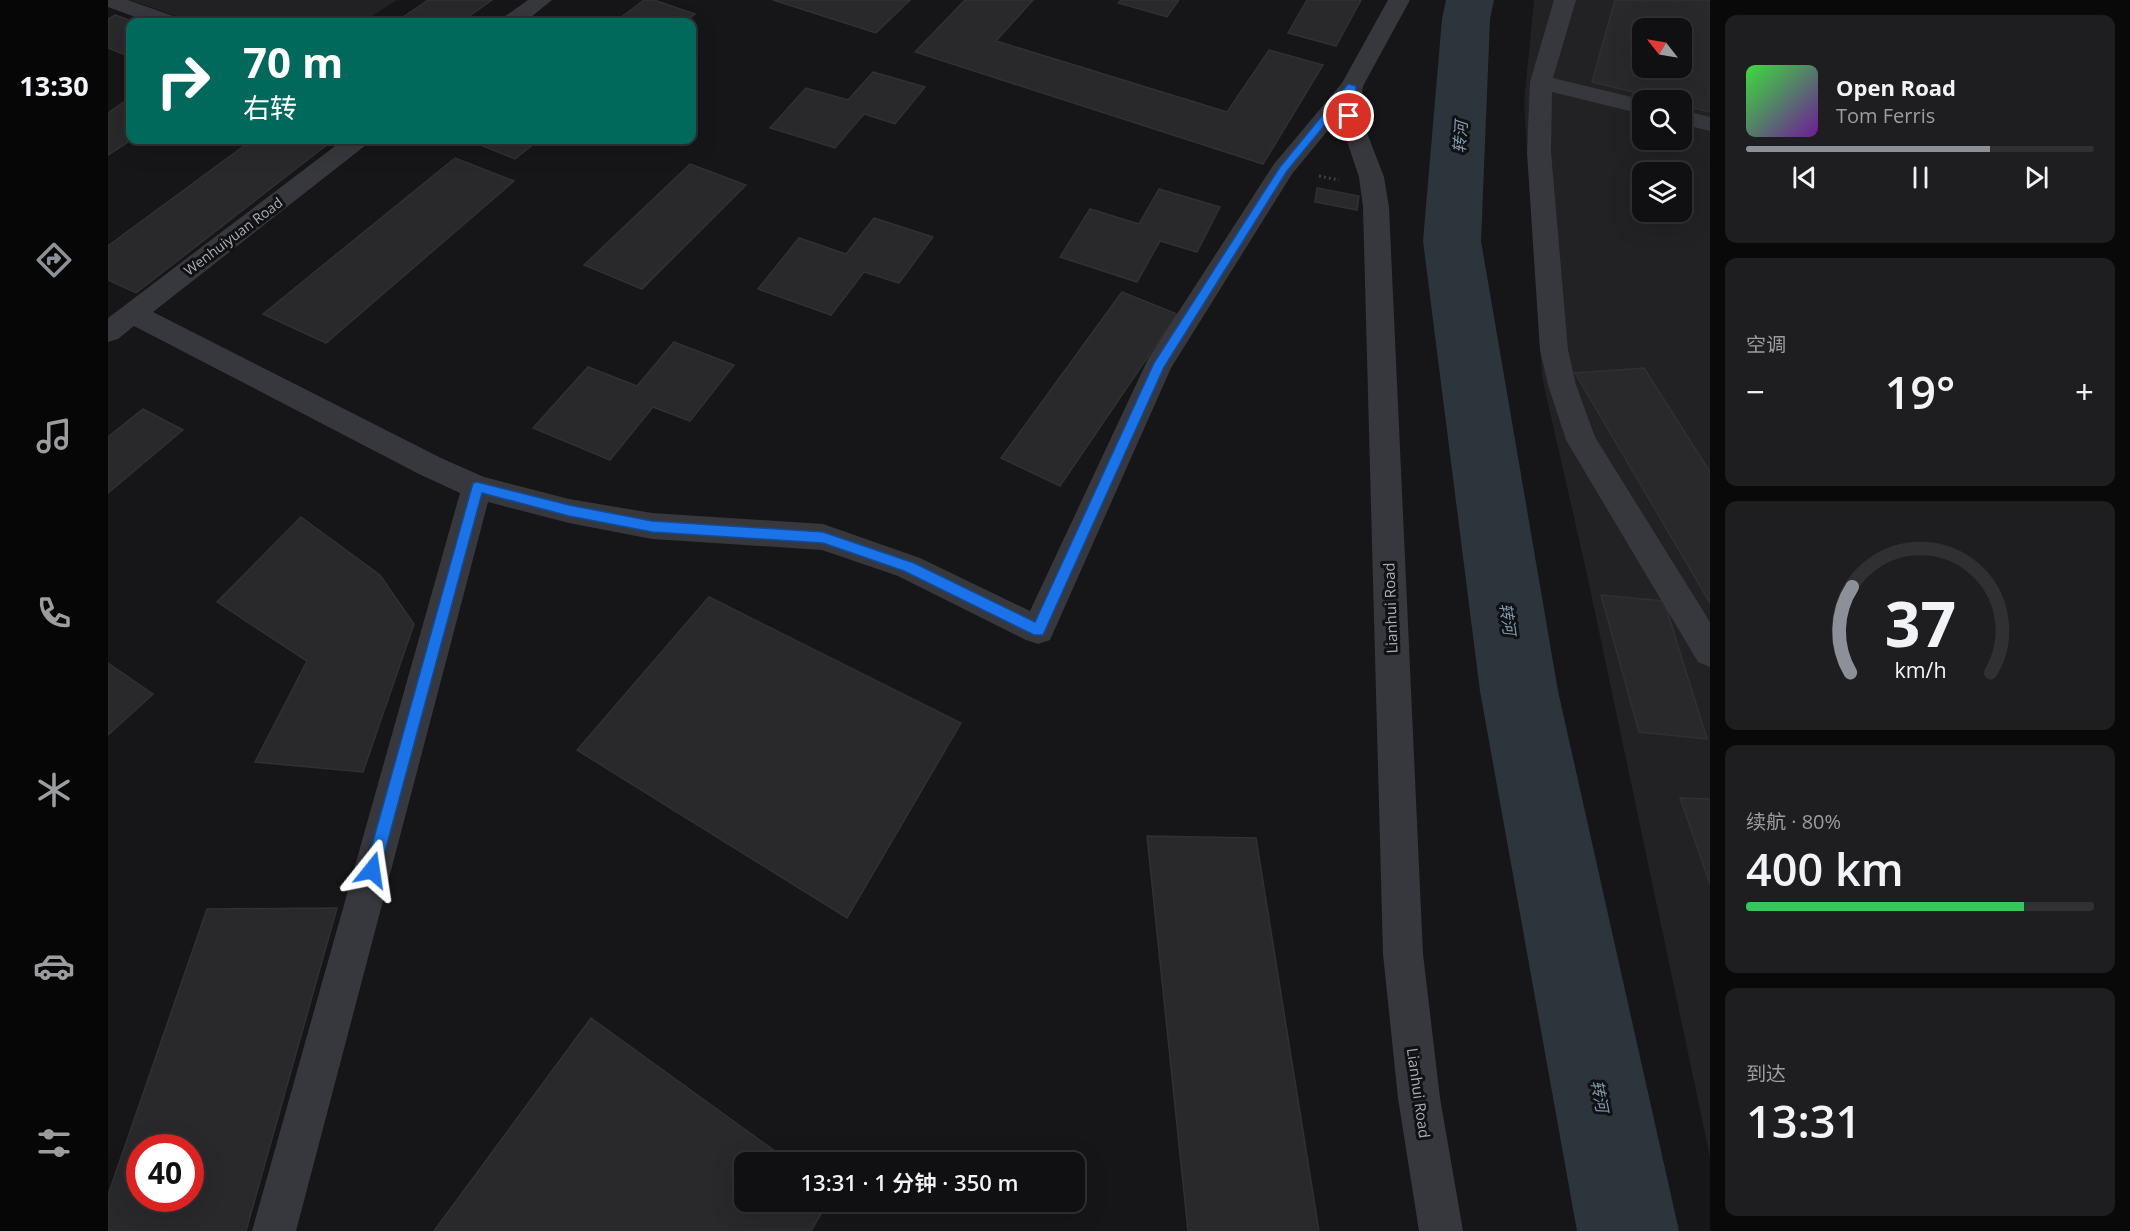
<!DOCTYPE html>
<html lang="zh">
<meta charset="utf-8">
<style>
body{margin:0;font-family:"Open Sans","Noto Sans SC",sans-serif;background:#1e1e20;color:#f1f3f6;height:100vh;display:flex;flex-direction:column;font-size:22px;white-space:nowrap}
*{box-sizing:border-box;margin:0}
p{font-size:20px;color:#9c9d9f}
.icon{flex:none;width:33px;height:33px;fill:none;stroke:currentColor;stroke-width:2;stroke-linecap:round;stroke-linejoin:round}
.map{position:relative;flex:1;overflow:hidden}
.side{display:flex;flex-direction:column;gap:15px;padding:15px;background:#09090a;width:420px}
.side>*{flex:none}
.top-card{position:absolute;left:18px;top:18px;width:570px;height:126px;border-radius:12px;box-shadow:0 6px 24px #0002,0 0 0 2px #303032;background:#00695c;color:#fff;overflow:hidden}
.needle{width:39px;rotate:301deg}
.buttons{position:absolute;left:1524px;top:18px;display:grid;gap:12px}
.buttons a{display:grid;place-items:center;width:60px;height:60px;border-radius:12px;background:#101012;box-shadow:0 6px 24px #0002,0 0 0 2px #303032;font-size:30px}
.speed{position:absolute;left:18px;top:1134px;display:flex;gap:12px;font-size:30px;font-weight:700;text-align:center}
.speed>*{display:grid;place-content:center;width:78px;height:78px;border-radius:50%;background:#101012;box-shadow:0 6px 24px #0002,0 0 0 2px #303032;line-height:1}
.speed .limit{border:9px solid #d22;background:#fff;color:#111}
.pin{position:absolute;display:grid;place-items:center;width:51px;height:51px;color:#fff;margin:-26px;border:3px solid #fff;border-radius:50%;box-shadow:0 2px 6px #0007}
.me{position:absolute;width:66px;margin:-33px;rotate:15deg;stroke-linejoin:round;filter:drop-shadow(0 0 4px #0008)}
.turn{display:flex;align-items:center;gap:21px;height:126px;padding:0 18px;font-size:27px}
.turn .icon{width:78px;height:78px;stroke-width:2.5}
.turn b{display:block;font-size:42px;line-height:51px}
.big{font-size:45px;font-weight:600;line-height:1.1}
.side .card{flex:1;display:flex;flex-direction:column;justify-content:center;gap:9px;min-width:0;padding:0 21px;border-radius:12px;background:#1e1e20}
.side .dial{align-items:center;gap:0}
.dial svg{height:156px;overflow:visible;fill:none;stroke:#303032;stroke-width:7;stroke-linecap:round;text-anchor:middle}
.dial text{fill:#f1f3f6;stroke:none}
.song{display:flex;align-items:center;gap:18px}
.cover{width:72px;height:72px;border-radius:9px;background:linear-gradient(135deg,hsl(120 70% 55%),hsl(280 70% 35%))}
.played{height:6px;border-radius:3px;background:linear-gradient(90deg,#8c9099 70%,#303032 70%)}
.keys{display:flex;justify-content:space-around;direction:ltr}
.heat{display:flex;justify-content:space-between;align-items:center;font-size:33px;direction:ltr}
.charge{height:9px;border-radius:4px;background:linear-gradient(90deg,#34c759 80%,#303032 0)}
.trip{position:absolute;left:626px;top:1152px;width:351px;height:60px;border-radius:12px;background:#101012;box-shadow:0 6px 24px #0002,0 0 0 2px #303032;font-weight:600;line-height:60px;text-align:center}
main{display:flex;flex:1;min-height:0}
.menu{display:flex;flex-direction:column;width:108px;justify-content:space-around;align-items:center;background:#060607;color:#9c9d9f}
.menu .icon{width:42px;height:42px}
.menu .on{color:#8c9099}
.menu b{font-size:27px;color:#f1f3f6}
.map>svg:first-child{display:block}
</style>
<main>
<nav class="menu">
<b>13:30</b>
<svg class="icon on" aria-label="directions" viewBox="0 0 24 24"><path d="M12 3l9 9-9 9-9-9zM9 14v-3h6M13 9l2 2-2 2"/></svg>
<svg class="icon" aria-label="music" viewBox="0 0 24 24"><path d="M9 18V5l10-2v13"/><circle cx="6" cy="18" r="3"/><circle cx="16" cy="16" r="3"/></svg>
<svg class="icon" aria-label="phone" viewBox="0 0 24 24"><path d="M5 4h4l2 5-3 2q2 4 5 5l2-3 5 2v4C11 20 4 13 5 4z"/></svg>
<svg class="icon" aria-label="climate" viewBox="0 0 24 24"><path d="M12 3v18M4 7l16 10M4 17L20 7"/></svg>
<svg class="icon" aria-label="car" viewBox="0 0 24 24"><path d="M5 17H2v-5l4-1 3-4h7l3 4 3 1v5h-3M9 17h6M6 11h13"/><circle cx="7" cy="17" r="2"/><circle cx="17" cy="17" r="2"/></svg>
<svg class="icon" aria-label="filters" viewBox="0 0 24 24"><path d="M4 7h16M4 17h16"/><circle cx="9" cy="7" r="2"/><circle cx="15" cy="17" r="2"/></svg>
</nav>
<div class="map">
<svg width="1602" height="1231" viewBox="0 0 1602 1231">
<rect width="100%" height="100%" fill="#161618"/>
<path fill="#222225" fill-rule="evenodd" d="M 22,0 L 289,0 L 255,22 L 85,22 Z
M 1426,0 L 1602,0 L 1602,1157 L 1480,579 L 1434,377 L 1416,103 ZM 1534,28 L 1574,28 L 1574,68 L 1534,68 ZM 1534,100 L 1574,100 L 1574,140 L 1534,140 ZM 1534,172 L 1574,172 L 1574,212 L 1534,212 Z"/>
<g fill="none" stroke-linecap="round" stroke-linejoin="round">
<path fill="#2c353c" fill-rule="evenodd" d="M 1338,0 L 1386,0 L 1382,19 L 1373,241 L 1450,691 L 1571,1231 L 1469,1231 L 1372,691 L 1315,241 L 1334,19 Z"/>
</g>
<path fill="#29292c" stroke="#303034" stroke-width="1.5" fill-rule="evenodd" d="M 320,0 L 384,0 L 353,22 L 288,22 Z
M 536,0 L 546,0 L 587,14 L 576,22 L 507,22 Z
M 665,0 L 802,0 L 768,33 Z
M 857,0 L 925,0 L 888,41 L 1119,112 L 1161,50 L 1215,65 L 1155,164 L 807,52 Z
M 1013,0 L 1071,0 L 1059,17 L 1010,3 Z
M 1199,0 L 1253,0 L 1228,46 L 1180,33 Z
M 1507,0 L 1602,0 L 1602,112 L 1574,105 L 1574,100 L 1558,100 L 1484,82 ZM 1534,28 L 1574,28 L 1574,68 L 1534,68 Z
M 7,15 L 27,22 L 22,22 L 22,57 L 0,48 L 0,19 Z
M 765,72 L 817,87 L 787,124 L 756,114 L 727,148 L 662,128 L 698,88 L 740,100 Z
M 22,98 L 23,140 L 0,155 L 0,113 Z
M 144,140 L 225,140 L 28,293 L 0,280 L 0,246 Z
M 360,140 L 431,140 L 407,159 Z
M 347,158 L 406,181 L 218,343 L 155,314 Z
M 582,164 L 638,185 L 534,289 L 476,265 Z
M 1209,188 L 1251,196 L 1249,210 L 1207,202 Z
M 1051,189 L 1112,207 L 1089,252 L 1052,241 L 1029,282 L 952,257 L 982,209 L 1031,224 Z
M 766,218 L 825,237 L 791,283 L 756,272 L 723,315 L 650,289 L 691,238 L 738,254 Z
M 1014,292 L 1069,314 L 952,486 L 893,458 Z
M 566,342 L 626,365 L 582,421 L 545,407 L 502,460 L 425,428 L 480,367 L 529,386 Z
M 1536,368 L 1602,472 L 1602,603 L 1467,373 Z
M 35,409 L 75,430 L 0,493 L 0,437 Z
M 193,517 L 272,575 L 306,624 L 255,772 L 147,762 L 199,661 L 109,602 Z
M 1493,595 L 1556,601 L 1599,739 L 1531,732 Z
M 601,597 L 853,723 L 739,918 L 469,750 Z
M 0,663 L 45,694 L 0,735 Z
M 1572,798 L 1602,799 L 1602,884 Z
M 1039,836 L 1148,838 L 1211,1231 L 1080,1231 Z
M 229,908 L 138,1231 L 0,1231 L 0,1195 L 99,909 ZM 32,1148 L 82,1148 L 82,1198 L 32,1198 Z
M 483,1018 L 682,1162 L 636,1162 L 636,1202 L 720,1202 L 703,1231 L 326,1231 Z"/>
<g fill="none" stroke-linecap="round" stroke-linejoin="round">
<path stroke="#3d3f44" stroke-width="3" stroke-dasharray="2 3" stroke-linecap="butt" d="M 1211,176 L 1231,180"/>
<path fill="#37383d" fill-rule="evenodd" d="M 0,0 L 20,0 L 68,17 L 71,22 L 41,22 L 0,7 Z
M 420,0 L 444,0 L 417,22 L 394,22 L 396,17 Z
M 1280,0 L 1302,0 L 1255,86 L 1253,98 L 1254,120 L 1276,177 L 1281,207 L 1315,954 L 1332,1098 L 1355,1231 L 1311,1231 L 1290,1098 L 1275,954 L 1255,207 L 1251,177 L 1231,117 L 1184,174 L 1063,368 L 942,640 L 930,644 L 918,640 L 790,576 L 714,550 L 544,539 L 461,523 L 380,502 L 188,1231 L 144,1231 L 352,493 L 311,474 L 26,326 L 10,339 L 0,342 L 0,318 L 235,140 L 262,140 L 258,145 L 45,312 L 333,458 L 376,477 L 461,499 L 544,513 L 715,524 L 812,558 L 922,611 L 1040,359 L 1166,164 L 1234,83 Z
M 1446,0 L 1468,0 L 1445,78 L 1536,100 L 1534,114 L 1444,92 L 1443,152 L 1460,350 L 1468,385 L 1487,437 L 1602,622 L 1602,667 L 1590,662 L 1458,440 L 1440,385 L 1432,350 L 1419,152 L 1422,82 Z
M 1574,110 L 1602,117 L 1602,131 L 1574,124 Z"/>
</g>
<path fill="#1a73e8" stroke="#114b97" stroke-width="1.5" d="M 1240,84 L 1248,86 L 1246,116 L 1241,119 L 1236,116 L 1238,99 L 1179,171 L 1056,367 L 935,635 L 926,635 L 796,571 L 715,543 L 544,532 L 461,516 L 374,493 L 272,870 L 270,875 L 264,878 L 259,875 L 257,870 L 365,483 L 369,482 L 461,505 L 544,521 L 715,532 L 806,563 L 927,622 L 1046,363 L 1172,167 Z"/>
<g text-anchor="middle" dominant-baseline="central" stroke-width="6" stroke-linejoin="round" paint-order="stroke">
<g font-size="14" fill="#a8adb8" stroke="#111113">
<text transform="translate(125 236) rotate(-37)">Wenhuiyuan Road</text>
</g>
<g font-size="15" fill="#a8adb8" stroke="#111113">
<text transform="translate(1282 608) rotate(-92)">Lianhui Road</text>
<text transform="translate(1311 1093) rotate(82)">Lianhui Road</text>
</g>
<g font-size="16" font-style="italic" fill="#7f9bb3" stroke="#111113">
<text transform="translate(1352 137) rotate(-86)">转河</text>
<text transform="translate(1400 619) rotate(82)">转河</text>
<text transform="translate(1492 1096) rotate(79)">转河</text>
</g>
</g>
</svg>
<div class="buttons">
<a><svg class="needle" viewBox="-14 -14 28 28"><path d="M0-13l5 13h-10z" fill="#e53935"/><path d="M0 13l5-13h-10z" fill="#9c9d9f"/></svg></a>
<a><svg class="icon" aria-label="search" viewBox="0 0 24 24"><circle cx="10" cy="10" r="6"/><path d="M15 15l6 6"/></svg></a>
<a><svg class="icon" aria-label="layers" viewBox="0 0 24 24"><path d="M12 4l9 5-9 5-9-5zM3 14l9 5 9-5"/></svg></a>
</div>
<div class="speed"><div class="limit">40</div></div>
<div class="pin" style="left:1241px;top:116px;background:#d93025"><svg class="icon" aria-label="arrive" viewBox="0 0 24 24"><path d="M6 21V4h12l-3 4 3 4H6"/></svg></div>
<svg class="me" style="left:264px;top:870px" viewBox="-20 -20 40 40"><path d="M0-17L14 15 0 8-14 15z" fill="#1a73e8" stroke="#fff" stroke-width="4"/></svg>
<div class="trip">13:31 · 1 分钟 · 350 m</div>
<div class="top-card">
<div class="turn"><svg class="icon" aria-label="right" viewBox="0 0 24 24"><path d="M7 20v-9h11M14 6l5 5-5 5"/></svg><div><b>70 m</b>右转</div></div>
</div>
</div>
<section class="side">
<div class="card">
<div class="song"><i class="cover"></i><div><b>Open Road</b><p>Tom Ferris</p></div></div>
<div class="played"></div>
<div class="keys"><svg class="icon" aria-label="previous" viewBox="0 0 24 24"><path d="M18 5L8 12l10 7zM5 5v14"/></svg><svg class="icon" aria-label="pause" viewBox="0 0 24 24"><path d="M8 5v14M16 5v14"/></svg><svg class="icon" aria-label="next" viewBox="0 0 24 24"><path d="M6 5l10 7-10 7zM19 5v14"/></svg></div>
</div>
<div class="card"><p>空调</p>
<div class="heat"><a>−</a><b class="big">19°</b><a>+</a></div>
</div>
<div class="card dial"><svg viewBox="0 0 100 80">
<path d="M14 69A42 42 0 1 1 86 69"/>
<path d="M14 69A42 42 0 0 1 15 25" stroke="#8c9099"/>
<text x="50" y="56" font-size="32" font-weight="700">37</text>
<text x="50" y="72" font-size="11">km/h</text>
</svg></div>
<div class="card"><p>续航 · 80%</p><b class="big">400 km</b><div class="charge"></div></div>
<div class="card"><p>到达</p><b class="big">13:31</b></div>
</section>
</main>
